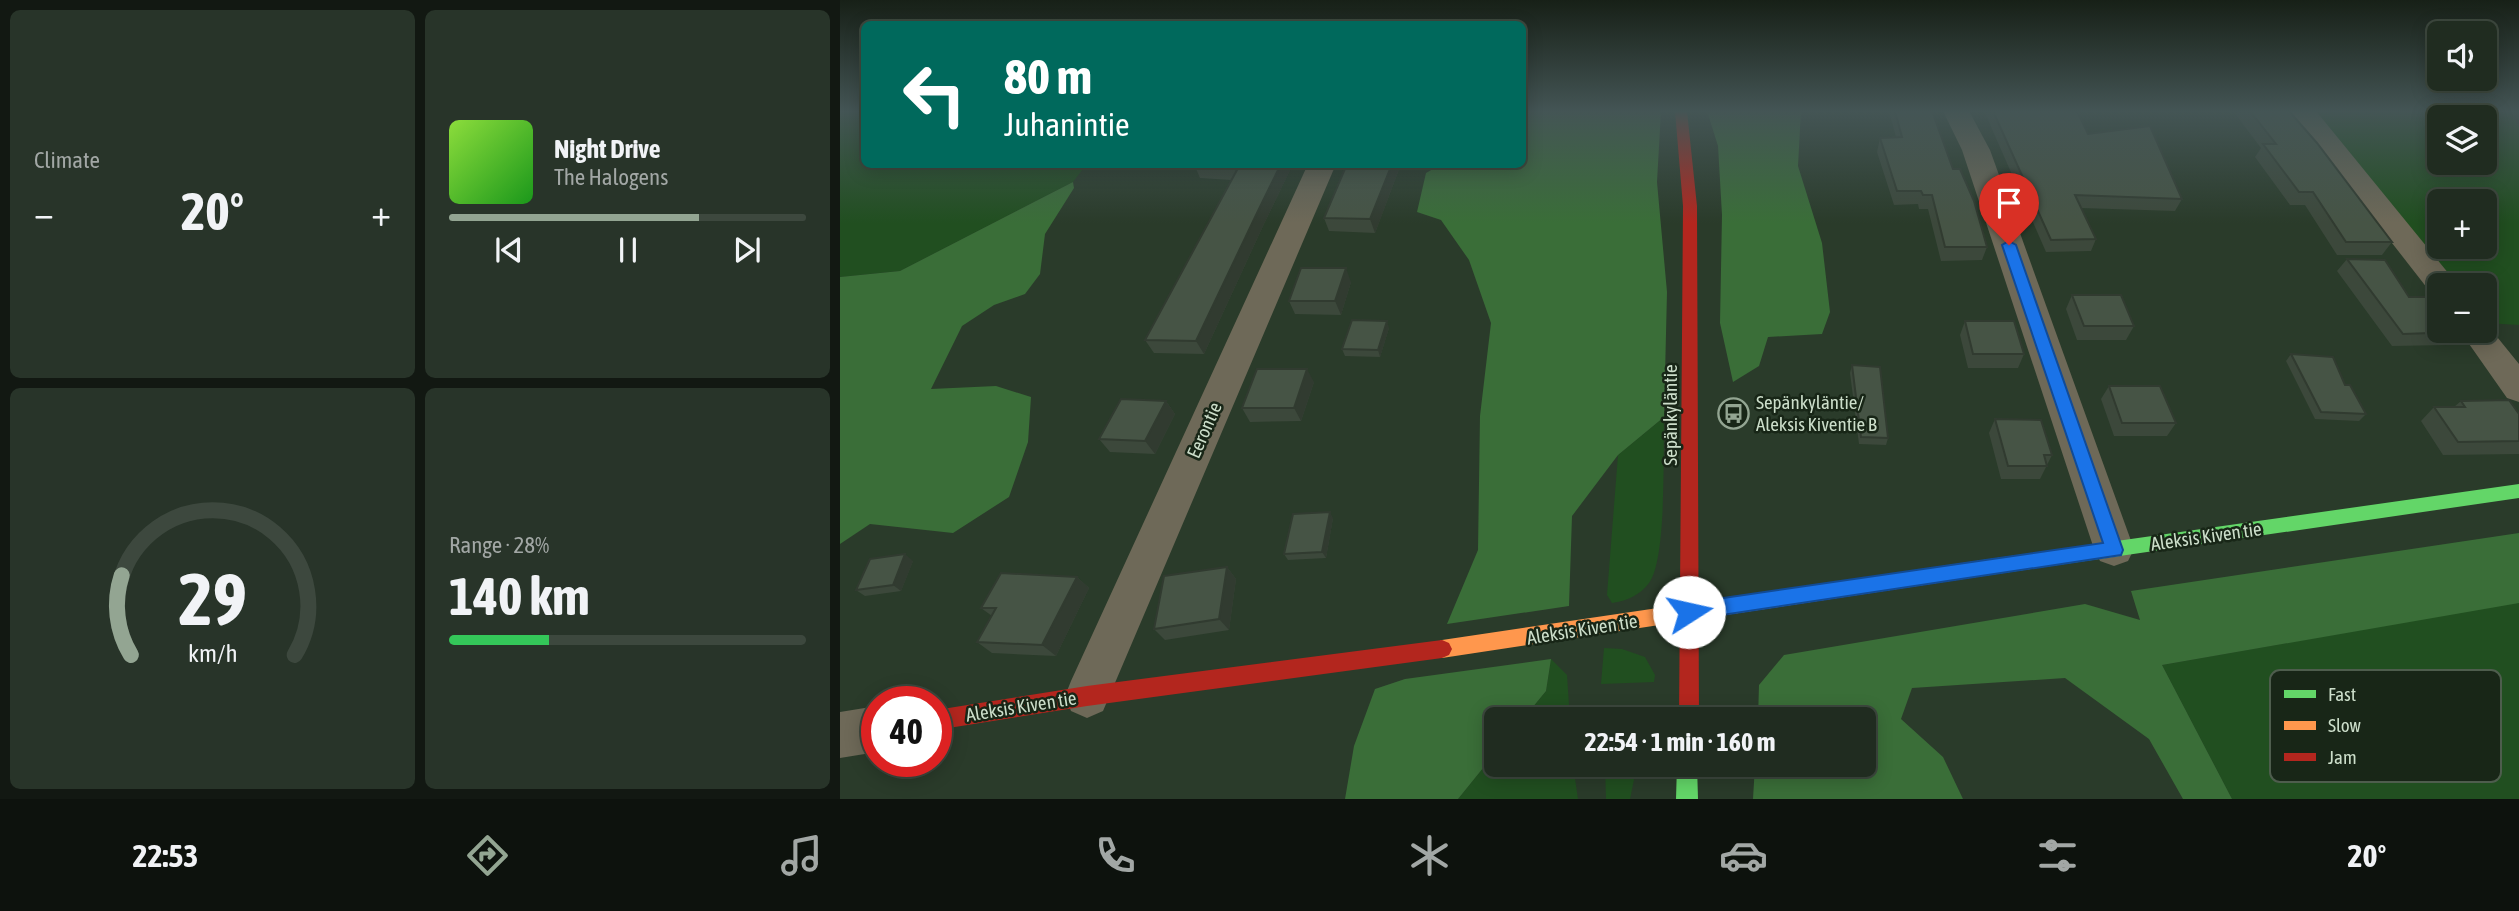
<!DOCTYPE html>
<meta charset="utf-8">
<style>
body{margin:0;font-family:"Asap Condensed",sans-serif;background:#283429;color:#f1f3f6;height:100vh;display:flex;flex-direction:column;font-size:26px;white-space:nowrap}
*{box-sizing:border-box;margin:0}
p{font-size:23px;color:#a2a7a5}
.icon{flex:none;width:38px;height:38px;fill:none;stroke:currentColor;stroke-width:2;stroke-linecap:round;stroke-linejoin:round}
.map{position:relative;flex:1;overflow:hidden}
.sheet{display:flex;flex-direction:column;gap:10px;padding:10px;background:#121812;width:840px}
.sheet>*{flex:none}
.top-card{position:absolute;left:21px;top:21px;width:665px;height:147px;border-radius:10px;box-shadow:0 4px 18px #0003,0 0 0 2px #3d483e;background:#00695c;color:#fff;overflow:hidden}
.buttons{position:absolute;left:1587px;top:21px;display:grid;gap:14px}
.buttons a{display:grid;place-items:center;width:70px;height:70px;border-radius:10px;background:#202c20;box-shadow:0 4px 18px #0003,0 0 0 2px #3d483e;font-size:35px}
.speed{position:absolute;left:21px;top:686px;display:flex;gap:14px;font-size:35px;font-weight:700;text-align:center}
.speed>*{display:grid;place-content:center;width:91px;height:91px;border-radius:50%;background:#202c20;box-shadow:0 4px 18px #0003,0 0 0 2px #3d483e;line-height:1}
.speed .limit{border:10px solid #d22;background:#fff;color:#111}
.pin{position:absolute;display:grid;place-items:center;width:60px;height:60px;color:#fff;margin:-72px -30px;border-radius:50% 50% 50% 0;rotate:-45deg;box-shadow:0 0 7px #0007}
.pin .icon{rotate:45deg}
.me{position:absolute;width:77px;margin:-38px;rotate:80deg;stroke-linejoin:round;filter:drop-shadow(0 0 5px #0008)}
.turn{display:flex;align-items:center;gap:24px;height:147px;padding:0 28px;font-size:32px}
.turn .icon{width:91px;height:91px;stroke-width:2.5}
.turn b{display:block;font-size:49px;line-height:60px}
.big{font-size:52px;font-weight:700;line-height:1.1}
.sheet .tile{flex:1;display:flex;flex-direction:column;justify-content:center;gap:10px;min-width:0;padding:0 24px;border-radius:10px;background:#283429}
.sheet .dial{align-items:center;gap:0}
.dial svg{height:182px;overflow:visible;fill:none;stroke:#3d483e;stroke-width:7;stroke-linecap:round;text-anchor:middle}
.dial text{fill:#f1f3f6;stroke:none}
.song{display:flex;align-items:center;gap:21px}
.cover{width:84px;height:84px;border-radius:10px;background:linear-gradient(135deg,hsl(90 70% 55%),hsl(120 70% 35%))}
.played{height:7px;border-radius:4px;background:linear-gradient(90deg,#93a592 70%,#3d483e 70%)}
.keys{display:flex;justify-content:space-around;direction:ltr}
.heat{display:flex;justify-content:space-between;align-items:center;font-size:38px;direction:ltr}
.charge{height:10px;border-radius:5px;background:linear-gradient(90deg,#34c759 28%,#3d483e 0)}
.sheet .tiles{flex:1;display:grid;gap:10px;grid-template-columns:repeat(2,1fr)}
.trip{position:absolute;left:644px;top:707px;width:392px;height:70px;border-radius:10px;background:#202c20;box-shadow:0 4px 18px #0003,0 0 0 2px #3d483e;font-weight:700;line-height:70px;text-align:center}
.menu{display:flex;height:112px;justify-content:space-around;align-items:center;background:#0d120d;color:#a2a7a5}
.menu .icon{width:49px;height:49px}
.menu .on{color:#93a592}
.menu b{font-size:32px;color:#f1f3f6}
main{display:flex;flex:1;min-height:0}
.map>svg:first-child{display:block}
</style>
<main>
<section class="sheet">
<div class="tiles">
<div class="tile"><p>Climate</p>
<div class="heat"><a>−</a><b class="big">20°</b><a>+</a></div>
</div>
<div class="tile">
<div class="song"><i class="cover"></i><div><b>Night Drive</b><p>The Halogens</p></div></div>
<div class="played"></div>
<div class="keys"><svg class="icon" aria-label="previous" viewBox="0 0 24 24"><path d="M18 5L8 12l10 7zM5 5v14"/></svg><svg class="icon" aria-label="pause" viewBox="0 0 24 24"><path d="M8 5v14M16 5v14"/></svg><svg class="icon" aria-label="next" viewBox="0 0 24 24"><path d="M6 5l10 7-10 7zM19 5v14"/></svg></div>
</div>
<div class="tile dial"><svg viewBox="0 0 100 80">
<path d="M14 69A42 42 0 1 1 86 69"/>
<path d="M14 69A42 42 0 0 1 10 34" stroke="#93a592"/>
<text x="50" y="56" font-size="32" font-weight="700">29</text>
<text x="50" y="72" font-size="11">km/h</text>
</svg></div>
<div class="tile"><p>Range · 28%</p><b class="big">140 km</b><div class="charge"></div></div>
</div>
</section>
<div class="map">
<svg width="1679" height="799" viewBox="0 0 1679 799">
<rect width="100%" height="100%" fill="#2a3b2a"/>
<path fill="#214f20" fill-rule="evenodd" d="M 0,111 L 24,111 L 24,164 L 246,165 L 233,182 L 60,271 L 0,277 Z
M 1469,111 L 1670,111 L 1679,127 L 1679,325 L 1645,323 L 1645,285 L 1610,285 ZM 1600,117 L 1645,117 L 1645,163 L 1600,163 ZM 1600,201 L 1645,201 L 1645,247 L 1600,247 Z
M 824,417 C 823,450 827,560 809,583 C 800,595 787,601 772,603 L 767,595 L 778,455 Z
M 1679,602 L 1679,799 L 1392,799 L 1322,665 Z
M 764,648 L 782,649 L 805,657 L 815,675 L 814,682 L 761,684 Z
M 711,659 L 727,675 L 730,719 L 683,719 L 706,691 Z
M 656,752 L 656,765 L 733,765 L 738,799 L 618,799 Z
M 765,765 L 797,765 L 790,799 L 766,799 Z"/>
<path fill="#3a6e38" d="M 683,111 L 821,111 L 817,182 L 827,292 L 824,417 L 778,455 L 732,516 L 729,606 L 607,624 L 638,550 L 640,416 L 651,323 L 629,260 L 601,220 L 577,212 L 586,173 L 600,165 L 682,164 Z
M 867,111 L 961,111 L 958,166 L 982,243 L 990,312 L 982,334 L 928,337 L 919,366 L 893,382 L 880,323 L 882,215 L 878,146 Z
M 233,182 L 234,188 L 205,234 L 200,274 L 185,294 L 154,305 L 122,326 L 91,389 L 156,386 L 191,397 L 188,442 L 169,497 L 113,533 L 30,524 L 0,544 L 0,277 L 60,271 Z
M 1679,533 L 1679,603 L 1322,665 L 1392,799 L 1343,799 L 1309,739 L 1225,678 L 1072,688 L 1061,719 L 1103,757 L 1123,799 L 913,799 L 915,765 L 1024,765 L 1024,719 L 918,719 L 919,685 L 944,655 L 1245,604 L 1300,620 L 1291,591 Z
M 711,659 L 706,691 L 683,719 L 656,719 L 656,752 L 618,799 L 505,799 L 514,746 L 535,689 L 565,679 Z"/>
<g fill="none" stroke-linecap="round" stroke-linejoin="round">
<path fill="#6e6958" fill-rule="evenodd" d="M 1103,111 L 1129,111 L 1150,150 L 1294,549 L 1288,561 L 1274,566 L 1260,561 L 1254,549 L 1122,150 Z
M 1449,111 L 1476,111 L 1618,285 L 1600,285 L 1600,295 L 1591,293 Z
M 468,164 L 496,164 L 263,711 L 247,718 L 231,711 L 225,696 L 231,681 Z
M 1645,322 L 1679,364 L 1679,402 L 1667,398 L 1620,331 L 1645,331 Z
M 37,706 L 37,752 L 0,758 L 0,712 Z"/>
<path fill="#63d668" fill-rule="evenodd" d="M 1679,484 L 1679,498 L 1143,576 L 1137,574 L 1134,568 L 1137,562 L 1143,560 Z
M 837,765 L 857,765 L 858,799 L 836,799 Z"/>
<path fill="#ff974d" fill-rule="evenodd" d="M 1143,560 L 1149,562 L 1152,568 L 1149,574 L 1143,576 L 602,658 L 595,655 L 592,649 L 595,643 L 602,640 Z"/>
<path fill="#b3261e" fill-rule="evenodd" d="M 835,111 L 847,111 L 857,206 L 859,719 L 839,719 L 843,206 Z
M 602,640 L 609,643 L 612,649 L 609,655 L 602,658 L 247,706 L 96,730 L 96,710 L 247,686 Z"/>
</g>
<path fill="#3c483b" d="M 1049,111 L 1092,111 L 1113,169 L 1147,247 L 1142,260 L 1101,261 L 1088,209 L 1079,209 L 1078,204 L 1054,205 L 1037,152 L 1040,138 L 1056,137 Z
M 1146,111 L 1237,111 L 1248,134 L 1342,199 L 1335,211 L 1241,208 L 1256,239 L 1251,251 L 1206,252 L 1145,113 Z
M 1393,111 L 1449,111 L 1552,242 L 1542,255 L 1497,255 L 1465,205 L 1450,205 L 1415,157 L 1421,148 Z
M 354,164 L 453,164 L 423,226 L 364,354 L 314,353 L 305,340 L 391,180 L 360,178 Z
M 507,164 L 561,164 L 535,233 L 489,231 L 484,218 Z
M 1507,259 L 1569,297 L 1619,332 L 1607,345 L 1552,346 L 1497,271 Z
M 511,282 L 501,315 L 455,314 L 449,301 Z
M 1232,295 L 1294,326 L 1286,340 L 1237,340 L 1226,309 Z
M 1125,321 L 1184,354 L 1178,368 L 1128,368 L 1120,335 Z
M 549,328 L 540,357 L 505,356 L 502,349 Z
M 1451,354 L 1505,385 L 1526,414 L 1519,421 L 1475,419 L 1446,361 Z
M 1012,365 L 1048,438 L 1046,445 L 1019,444 L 1010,373 Z
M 474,382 L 461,421 L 410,422 L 402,408 Z
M 1269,386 L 1336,423 L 1327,436 L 1274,436 L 1261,399 Z
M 326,401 L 335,414 L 315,454 L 270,452 L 259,439 Z
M 1621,401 L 1679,414 L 1679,454 L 1603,455 L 1581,421 L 1594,407 L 1614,407 Z
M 1155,419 L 1212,455 L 1200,479 L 1161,479 L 1149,433 Z
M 493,518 L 486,558 L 448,560 L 444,554 Z
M 73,561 L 61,591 L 25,596 L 16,590 Z
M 387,567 L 396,579 L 389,630 L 325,640 L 314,629 Z
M 237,577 L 249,588 L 216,656 L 152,653 L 137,642 L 152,616 L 141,608 Z"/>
<path fill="#313b30" d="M 441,164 L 453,164 L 423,226 L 364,354 L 356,341 L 417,213 Z
M 552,164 L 561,164 L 535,233 L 530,219 Z
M 506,268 L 511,282 L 501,315 L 495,301 Z
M 547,321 L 549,328 L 540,357 L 538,350 Z
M 467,369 L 474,382 L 461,421 L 454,408 Z
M 326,401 L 335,414 L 315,454 L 305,441 Z
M 490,512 L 493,518 L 486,558 L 482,552 Z
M 65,554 L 73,561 L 61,591 L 53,585 Z
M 387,567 L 396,579 L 389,630 L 379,619 Z
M 237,577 L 249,588 L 216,656 L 202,645 Z"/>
<path fill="#465445" stroke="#313b30" stroke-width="2" d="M 1055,111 L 1092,111 L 1113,169 L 1120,169 L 1134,201 L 1147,247 L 1105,247 L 1092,195 L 1083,195 L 1081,191 L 1057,191 L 1040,138 L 1062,137 Z
M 1153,111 L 1237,111 L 1248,134 L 1310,126 L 1342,199 L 1235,195 L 1256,239 L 1211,240 Z
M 1410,111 L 1449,111 L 1477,143 L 1552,242 L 1506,242 L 1473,192 L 1459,192 L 1423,144 L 1436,144 Z
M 441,164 L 417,213 L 356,341 L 305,340 L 398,168 L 354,164 Z
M 507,164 L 552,164 L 530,219 L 484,218 Z
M 1507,259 L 1545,260 L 1569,297 L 1591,297 L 1600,307 L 1600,331 L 1618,331 L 1619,332 L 1563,334 Z
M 461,268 L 506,268 L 495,301 L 449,301 Z
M 1232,295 L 1281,295 L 1294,326 L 1244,326 Z
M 512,320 L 547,321 L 538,350 L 502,349 Z
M 1125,321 L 1174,321 L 1184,354 L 1133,354 Z
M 1451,354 L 1493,357 L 1505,385 L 1510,385 L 1526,414 L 1481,412 Z
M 1012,365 L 1040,367 L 1048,438 L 1021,437 Z
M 417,369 L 467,369 L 454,408 L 402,408 Z
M 1269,386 L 1320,386 L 1336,423 L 1282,423 Z
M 281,399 L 326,401 L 305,441 L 259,439 Z
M 1669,400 L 1679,414 L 1679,441 L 1618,442 L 1594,407 L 1625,407 L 1621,401 Z
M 1155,419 L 1201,420 L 1212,455 L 1204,455 L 1207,466 L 1168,466 Z
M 490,512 L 482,552 L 444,554 L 453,514 Z
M 65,554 L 53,585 L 16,590 L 30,559 Z
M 387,567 L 379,619 L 314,629 L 324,576 Z
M 161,573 L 237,577 L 202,645 L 137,642 L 156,608 L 141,608 Z"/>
<linearGradient id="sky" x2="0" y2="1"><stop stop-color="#172017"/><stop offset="0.5" stop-color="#455"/><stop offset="1" stop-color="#455" stop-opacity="0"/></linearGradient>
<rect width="1679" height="223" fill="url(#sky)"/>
<path fill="#1a73e8" stroke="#114b97" stroke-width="2" d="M 1169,241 L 1176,245 L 1283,550 L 1281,555 L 849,620 L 843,618 L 840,612 L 843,605 L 849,603 L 1263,543 L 1162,245 Z"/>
<defs>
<symbol id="bus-ring" viewBox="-11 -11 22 22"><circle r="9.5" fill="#182617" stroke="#93a592" stroke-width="1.5"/><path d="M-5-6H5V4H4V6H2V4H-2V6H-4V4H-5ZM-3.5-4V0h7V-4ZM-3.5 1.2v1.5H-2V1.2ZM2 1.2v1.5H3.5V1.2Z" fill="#93a592"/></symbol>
</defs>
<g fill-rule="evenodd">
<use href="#bus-ring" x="876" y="396" width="35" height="35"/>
</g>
<g text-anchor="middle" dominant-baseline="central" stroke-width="5" stroke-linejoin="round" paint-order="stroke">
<g font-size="19" fill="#ccdeca" stroke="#182617" text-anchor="start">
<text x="916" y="402">Sepänkyläntie/<tspan x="916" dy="22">Aleksis Kiventie B</tspan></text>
</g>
<g font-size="19" fill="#ccdeca" stroke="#182617">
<text transform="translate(830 415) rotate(-90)">Sepänkyläntie</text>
<text transform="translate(364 430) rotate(-66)">Eerontie</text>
<text transform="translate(1366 536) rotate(-8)">Aleksis Kiven tie</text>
<text transform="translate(742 629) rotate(-9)">Aleksis Kiven tie</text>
<text transform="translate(181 706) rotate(-9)">Aleksis Kiven tie</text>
</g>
</g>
<rect x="1430" y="670" width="231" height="112" rx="10" fill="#182617" stroke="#4e5d4d" stroke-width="2"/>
<rect x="1444" y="690" width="32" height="8" fill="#63d668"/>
<rect x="1444" y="721" width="32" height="9" fill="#ff974d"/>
<rect x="1444" y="753" width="32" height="8" fill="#b3261e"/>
<g font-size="19" fill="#ccdeca">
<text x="1488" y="701">Fast</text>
<text x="1488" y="732">Slow</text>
<text x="1488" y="764">Jam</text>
</g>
</svg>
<div class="buttons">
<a><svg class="icon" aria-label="sound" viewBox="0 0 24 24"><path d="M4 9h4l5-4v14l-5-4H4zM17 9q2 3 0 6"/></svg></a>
<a><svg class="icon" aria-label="layers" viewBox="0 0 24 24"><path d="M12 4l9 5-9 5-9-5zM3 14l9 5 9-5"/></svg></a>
<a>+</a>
<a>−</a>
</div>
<div class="speed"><div class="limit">40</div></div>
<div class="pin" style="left:1169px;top:245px;background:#d93025"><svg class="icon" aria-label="arrive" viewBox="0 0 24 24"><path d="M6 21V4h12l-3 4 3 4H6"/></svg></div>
<svg class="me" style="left:849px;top:612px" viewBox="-20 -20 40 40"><circle r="19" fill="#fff"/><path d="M0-13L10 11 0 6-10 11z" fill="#1a73e8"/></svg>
<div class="trip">22:54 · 1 min · 160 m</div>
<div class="top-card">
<div class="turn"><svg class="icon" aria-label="left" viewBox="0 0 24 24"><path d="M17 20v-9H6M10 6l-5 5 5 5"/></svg><div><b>80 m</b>Juhanintie</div></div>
</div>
</div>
</main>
<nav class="menu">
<b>22:53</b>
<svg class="icon on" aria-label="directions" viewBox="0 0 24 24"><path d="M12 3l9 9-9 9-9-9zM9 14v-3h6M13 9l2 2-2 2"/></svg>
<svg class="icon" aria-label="music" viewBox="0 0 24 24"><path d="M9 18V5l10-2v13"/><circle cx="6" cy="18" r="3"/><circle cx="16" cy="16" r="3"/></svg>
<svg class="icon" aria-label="phone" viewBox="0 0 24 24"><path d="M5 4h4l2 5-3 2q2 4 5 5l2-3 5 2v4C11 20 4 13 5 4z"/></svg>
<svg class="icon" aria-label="climate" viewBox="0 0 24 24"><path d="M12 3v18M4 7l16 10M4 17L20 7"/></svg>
<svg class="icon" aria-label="car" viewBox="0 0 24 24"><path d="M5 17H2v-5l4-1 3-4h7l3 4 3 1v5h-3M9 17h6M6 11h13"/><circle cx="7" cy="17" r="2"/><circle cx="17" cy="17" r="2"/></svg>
<svg class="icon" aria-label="filters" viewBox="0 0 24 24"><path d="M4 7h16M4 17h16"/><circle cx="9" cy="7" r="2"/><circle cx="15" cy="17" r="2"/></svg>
<b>20°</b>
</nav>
